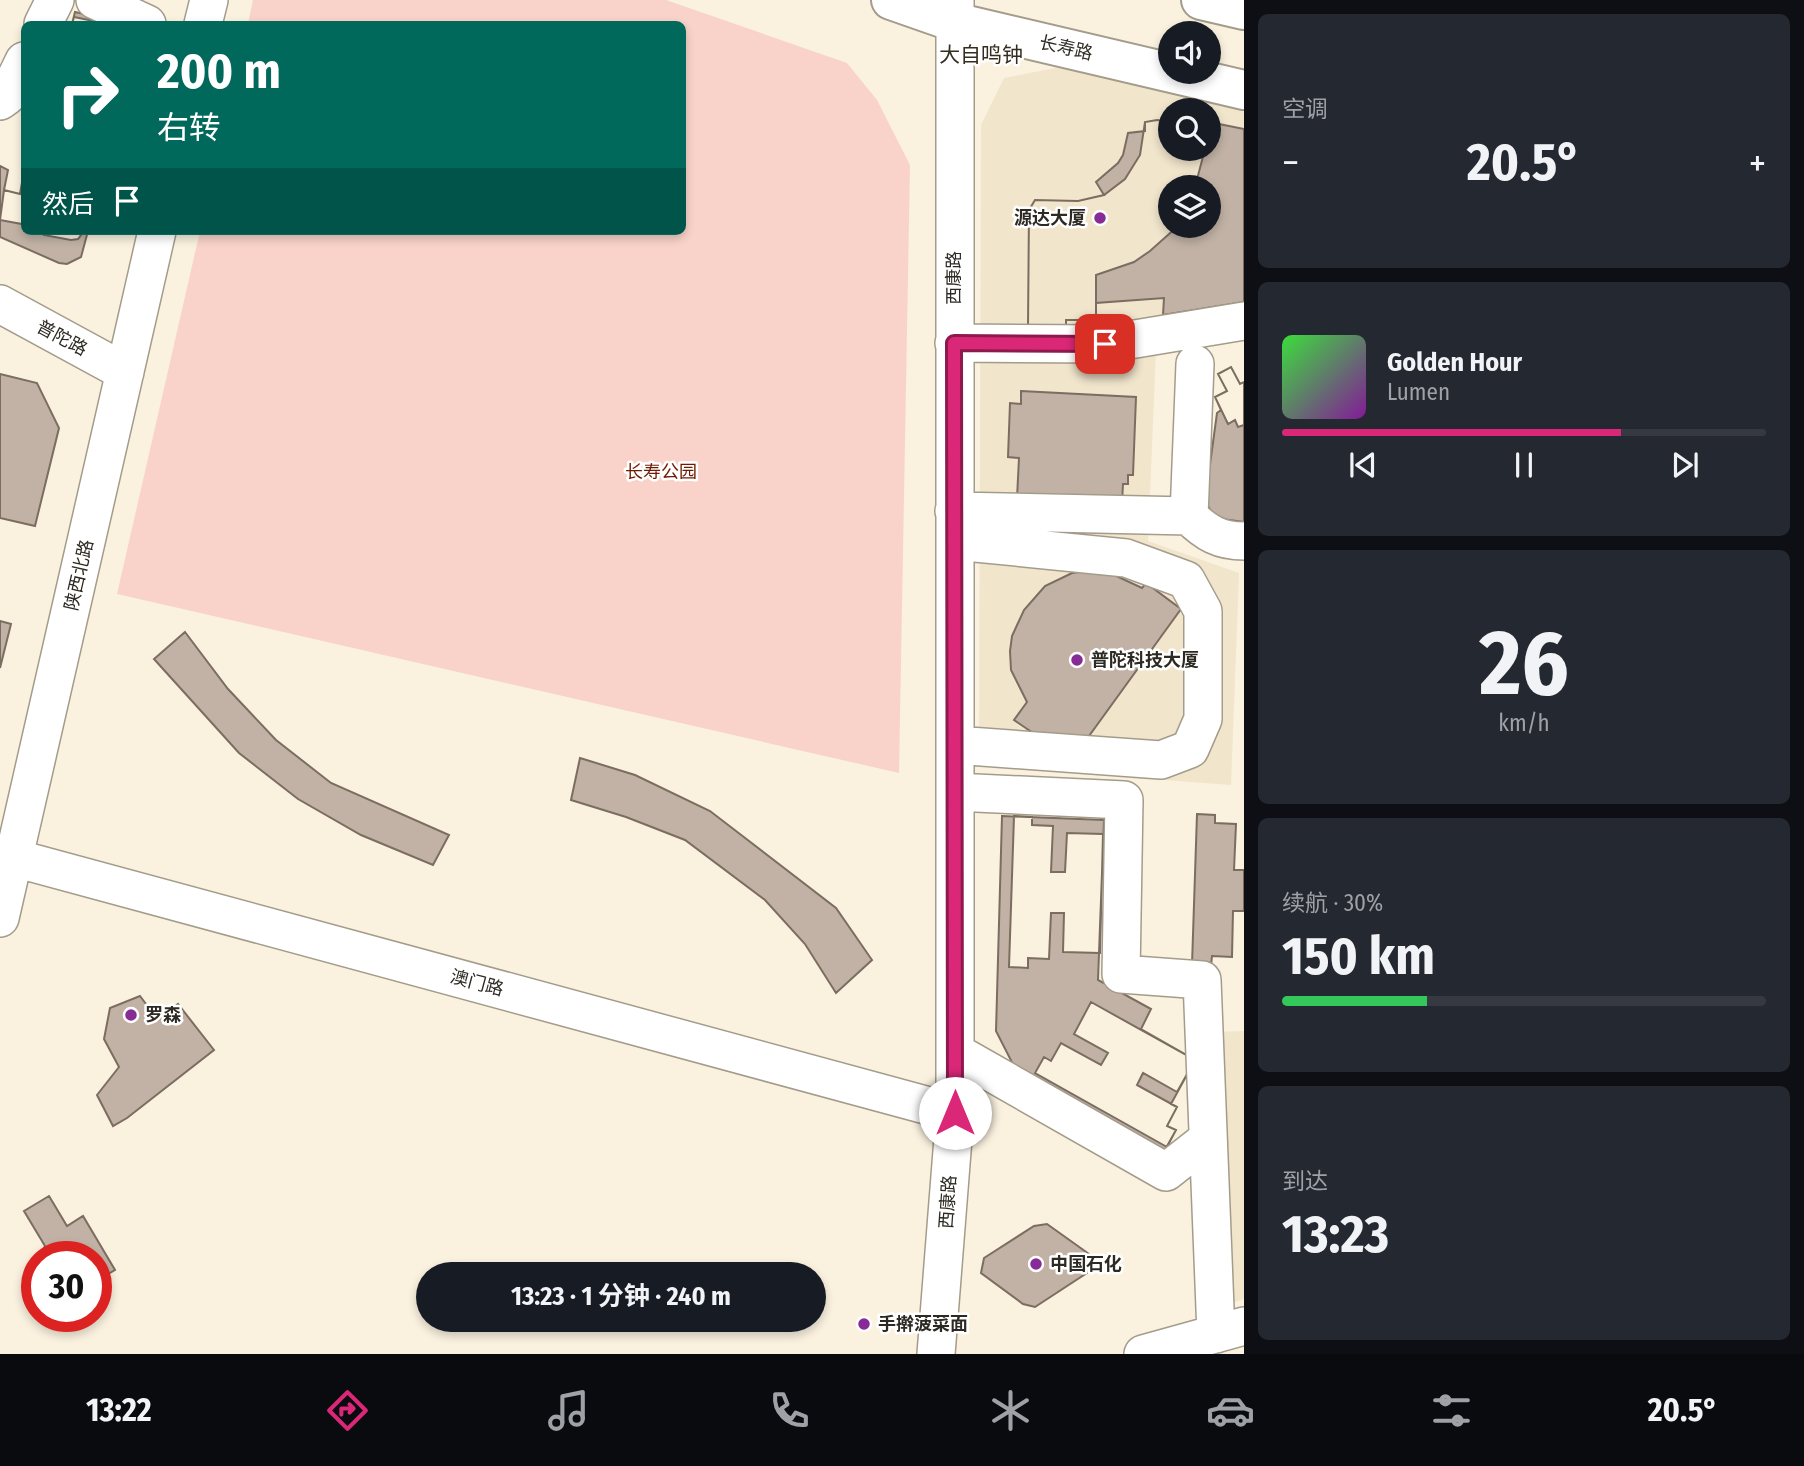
<!DOCTYPE html>
<html lang="zh">
<meta charset="utf-8">
<style>
body{margin:0;font-family:"Fira Sans Condensed","Noto Sans SC",sans-serif;background:#242831;color:#f1f3f6;height:100vh;display:flex;flex-direction:column;font-size:26px;white-space:nowrap}
*{box-sizing:border-box;margin:0}
p{font-size:23px;color:#9ea1a6}
.icon{flex:none;width:38px;height:38px;fill:none;stroke:currentColor;stroke-width:2;stroke-linecap:round;stroke-linejoin:round}
.map{position:relative;flex:1;overflow:hidden}
.drawer{display:flex;flex-direction:column;gap:14px;padding:14px;background:#0d0f14;width:560px}
.drawer>*{flex:none}
.guide{position:absolute;left:21px;top:21px;width:665px;height:214px;border-radius:10px;box-shadow:0 4px 10px #0003;background:#00695c;color:#fff;overflow:hidden}
.buttons{position:absolute;left:1158px;top:21px;display:grid;gap:14px}
.buttons a{display:grid;place-items:center;width:63px;height:63px;border-radius:50%;background:#171b24;box-shadow:0 4px 10px #0003;font-size:35px}
.speed{position:absolute;left:21px;top:1241px;display:flex;gap:14px;font-size:35px;font-weight:700;text-align:center}
.speed>*{display:grid;place-content:center;width:91px;height:91px;border-radius:50%;background:#171b24;box-shadow:0 4px 10px #0003;line-height:1}
.speed .limit{border:10px solid #d22;background:#fff;color:#111}
.pin{position:absolute;display:grid;place-items:center;width:60px;height:60px;color:#fff;margin:-30px;border-radius:14px;box-shadow:0 4px 10px #0006}
.me{position:absolute;width:77px;margin:-38px;rotate:0deg;stroke-linejoin:round;filter:drop-shadow(0 0 5px #0008)}
.turn{display:flex;align-items:center;gap:24px;height:147px;padding:0 21px;font-size:32px}
.turn .icon{width:91px;height:91px;stroke-width:2.5}
.turn b{display:block;font-size:49px;line-height:60px}
.then{display:flex;align-items:center;height:66px;padding:0 21px;background:#0003;gap:14px;font-size:26px}
.big{font-size:52px;font-weight:700;line-height:1.1}
.drawer .tile{flex:1;display:flex;flex-direction:column;justify-content:center;gap:10px;min-width:0;padding:0 24px;border-radius:10px;background:#242831}
.drawer .dial{align-items:center;gap:0}
.dial b{font-size:91px;line-height:1}
.song{display:flex;align-items:center;gap:21px}
.cover{width:84px;height:84px;border-radius:10px;background:linear-gradient(135deg,hsl(120 70% 55%),hsl(290 70% 35%))}
.played{height:7px;border-radius:4px;background:linear-gradient(90deg,#db2777 70%,#363941 70%)}
.keys{display:flex;justify-content:space-around;direction:ltr}
.heat{display:flex;justify-content:space-between;align-items:center;font-size:38px;direction:ltr}
.charge{height:10px;border-radius:5px;background:linear-gradient(90deg,#34c759 30%,#363941 0)}
.trip{position:absolute;left:416px;top:1262px;width:410px;height:70px;border-radius:35px;background:#171b24;box-shadow:0 4px 10px #0003;font-weight:700;line-height:70px;text-align:center}
.tab-bar{display:flex;height:112px;justify-content:space-around;align-items:center;background:#090b0e;color:#9ea1a6}
.tab-bar .icon{width:49px;height:49px}
.tab-bar .selected{color:#db2777}
.tab-bar b{font-size:32px;color:#f1f3f6}
main{display:flex;flex:1;min-height:0}
.map>svg:first-child{display:block}
</style>
<main>
<div class="map">
<svg width="1244" height="1354" viewBox="0 0 1244 1354">
<rect width="100%" height="100%" fill="#faf1df"/>
<path fill="#f1e5cc" fill-rule="evenodd" d="M 1060,67 L 1244,110 L 1244,336 L 1156,351 L 1148,541 L 1239,573 L 1231,785 L 979,766 L 981,125 L 1004,78 ZM 1171,110 L 1209,110 L 1209,149 L 1171,149 ZM 1171,187 L 1209,187 L 1209,226 L 1171,226 Z
M 1244,1031 L 1244,1299 L 1228,1304 L 1218,1032 Z"/>
<path fill="#f9d3c9" d="M 253,0 L 666,0 L 847,63 L 877,100 L 910,165 L 899,773 L 117,594 L 200,231 L 682,231 L 682,24 L 248,24 Z"/>
<path fill="#c2b2a6" stroke="#7b6d61" stroke-width="2" fill-rule="evenodd" d="M 75,12 L 129,24 L 72,24 Z
M 74,17 L 108,24 L 72,24 Z
M 1157,120 L 1171,122 L 1171,149 L 1209,149 L 1209,122 L 1244,129 L 1244,302 L 1163,315 L 1164,298 L 1096,303 L 1096,320 L 1066,320 L 1066,327 L 1028,327 L 1029,210 L 1035,200 L 1078,201 L 1104,195 L 1096,182 L 1118,163 L 1123,155 L 1128,133 L 1145,131 L 1145,122 ZM 1171,187 L 1209,187 L 1209,226 L 1171,226 Z
M 1157,120 L 1171,122 L 1171,149 L 1205,149 L 1195,187 L 1171,187 L 1171,226 L 1178,226 L 1150,251 L 1134,262 L 1096,275 L 1096,320 L 1066,320 L 1066,327 L 1028,327 L 1029,210 L 1035,200 L 1078,201 L 1104,195 L 1125,179 L 1140,155 L 1145,122 Z
M 0,166 L 8,170 L 4,190 L 20,194 L 24,171 L 24,231 L 88,231 L 81,257 L 67,264 L 59,263 L 0,237 Z
M 24,171 L 24,219 L 22,224 L 0,220 L 4,190 L 20,194 Z
M 45,231 L 84,231 L 78,239 L 71,240 L 44,235 Z
M 1231,367 L 1240,384 L 1244,382 L 1244,425 L 1238,427 L 1235,420 L 1228,424 L 1215,397 L 1227,391 L 1218,374 Z
M 1231,367 L 1240,384 L 1244,382 L 1244,522 L 1215,518 L 1205,501 L 1217,413 L 1221,410 L 1215,397 L 1227,391 L 1218,374 Z
M 0,374 L 37,383 L 59,428 L 35,526 L 0,518 Z
M 1021,391 L 1136,397 L 1133,475 L 1128,475 L 1128,484 L 1123,484 L 1122,503 L 1017,498 L 1019,458 L 1008,457 L 1010,403 L 1021,404 Z
M 1085,571 L 1110,573 L 1142,588 L 1146,583 L 1181,609 L 1089,736 L 1036,735 L 1014,720 L 1027,702 L 1011,670 L 1010,651 L 1012,636 L 1024,610 L 1045,586 L 1072,573 Z
M 0,621 L 11,624 L 0,668 Z
M 185,632 L 228,689 L 276,740 L 331,783 L 449,835 L 433,865 L 361,835 L 298,799 L 239,753 L 154,659 Z
M 580,758 L 635,775 L 710,811 L 836,908 L 872,960 L 836,993 L 805,944 L 765,900 L 685,840 L 626,817 L 571,800 Z
M 1197,814 L 1215,815 L 1215,823 L 1236,824 L 1234,870 L 1244,870 L 1244,911 L 1233,911 L 1232,957 L 1212,956 L 1211,966 L 1192,965 Z
M 1002,816 L 1104,820 L 1098,980 L 1151,1009 L 1141,1029 L 1195,1060 L 1171,1104 L 1177,1107 L 1167,1126 L 1176,1130 L 1161,1157 L 1020,1078 L 996,1031 Z
M 1014,816 L 1032,817 L 1032,825 L 1053,826 L 1051,872 L 1065,872 L 1067,833 L 1103,834 L 1100,953 L 1063,952 L 1064,913 L 1051,913 L 1049,959 L 1028,958 L 1028,968 L 1009,967 Z
M 140,996 L 158,1020 L 178,1004 L 214,1050 L 127,1118 L 113,1126 L 97,1095 L 119,1067 L 104,1039 L 110,1008 Z
M 1091,1002 L 1195,1060 L 1177,1092 L 1143,1073 L 1137,1085 L 1177,1107 L 1167,1126 L 1176,1130 L 1167,1147 L 1035,1073 L 1044,1057 L 1051,1061 L 1061,1043 L 1101,1065 L 1108,1053 L 1074,1034 Z
M 49,1196 L 67,1226 L 83,1216 L 115,1270 L 100,1279 L 107,1291 L 96,1297 L 96,1256 L 40,1256 L 45,1246 L 24,1211 Z
M 1047,1224 L 1089,1254 L 1090,1271 L 1035,1307 L 1023,1304 L 981,1273 L 984,1258 L 1034,1226 Z"/>
<g fill="none" stroke-linecap="round" stroke-linejoin="round">
<defs>
<path id="minor" d="M 95,0 L 147,24
M 43,24 L 55,0
M 203,24 L 209,0
M 0,101 L 7,96 L 24,61
M 0,304 L 125,372
M 954,343 L 1105,344 L 1244,321
M 954,511 L 1189,516 C 1206,533 1220,541 1244,541
M 1189,516 L 1195,364
M 955,541 L 1126,558 L 1186,580 L 1203,611 L 1203,719 L 1190,749 L 1161,760 L 955,745
M 955,792 L 1124,800 L 1121,974 L 1202,980 L 1216,1334
M 0,854 L 955,1113
M 0,918 L 157,231
M 955,1052 L 1166,1172 L 1208,1139
M 936,1354 L 955,1113 L 955,0
M 1143,1354 L 1244,1326"/>
<path id="major" d="M 891,0 L 954,22 L 1244,90
M 1201,0 L 1244,10"/>
</defs>
<use href="#minor" stroke="#a49c8b" stroke-width="40"/>
<use href="#major" stroke="#a49c8b" stroke-width="42"/>
<use href="#minor" stroke="#fff" stroke-width="37"/>
<use href="#major" stroke="#fff" stroke-width="38"/>
</g>
<g fill="none" stroke-linecap="round" stroke-linejoin="round">
<defs>
<path id="route" d="M 955,1113 L 954,343 L 1105,344"/>
</defs>
<use href="#route" stroke="#8e194d" stroke-width="18"/>
<use href="#route" stroke="#db2777" stroke-width="12"/>
</g>
<g fill="#872c97" stroke="#fff" stroke-width="2.5">
<circle cx="1100" cy="218" r="7"/>
<circle cx="1077" cy="660" r="7"/>
<circle cx="131" cy="1015" r="7"/>
<circle cx="1036" cy="1264" r="7"/>
<circle cx="864" cy="1324" r="7"/>
</g>
<g text-anchor="middle" dominant-baseline="central" stroke-width="5" stroke-linejoin="round" paint-order="stroke">
<g font-size="18" fill="#2d2a23" stroke="#fff">
<text transform="translate(1066 48) rotate(13)">长寿路</text>
<text transform="translate(954 278) rotate(-90)">西康路</text>
<text transform="translate(62 338) rotate(28)">普陀路</text>
<text transform="translate(79 575) rotate(-77)">陕西北路</text>
<text transform="translate(477 983) rotate(15)">澳门路</text>
<text transform="translate(948 1202) rotate(-86)">西康路</text>
</g>
<g font-size="18" font-weight="bold" fill="#2d2a23" stroke="#fff" text-anchor="start">
<text x="1086" y="218" text-anchor="end">源达大厦</text>
<text x="1091" y="660">普陀科技大厦</text>
<text x="145" y="1015">罗森</text>
<text x="1050" y="1264">中国石化</text>
<text x="878" y="1324">手擀菠菜面</text>
</g>
<g font-size="18" fill="#6d1b02" stroke="#fff">
<text x="661" y="472">长寿公园</text>
</g>
<g font-size="21" fill="#342d1f" stroke="#fff">
<text x="981" y="55">大自鸣钟</text>
</g>
</g>
</svg>
<div class="buttons">
<a><svg class="icon" aria-label="sound" viewBox="0 0 24 24"><path d="M4 9h4l5-4v14l-5-4H4zM17 9q2 3 0 6"/></svg></a>
<a><svg class="icon" aria-label="search" viewBox="0 0 24 24"><circle cx="10" cy="10" r="6"/><path d="M15 15l6 6"/></svg></a>
<a><svg class="icon" aria-label="layers" viewBox="0 0 24 24"><path d="M12 4l9 5-9 5-9-5zM3 14l9 5 9-5"/></svg></a>
</div>
<div class="speed"><div class="limit">30</div></div>
<div class="pin" style="left:1105px;top:344px;background:#d93025"><svg class="icon" aria-label="arrive" viewBox="0 0 24 24"><path d="M6 21V4h12l-3 4 3 4H6"/></svg></div>
<svg class="me" style="left:955px;top:1113px" viewBox="-20 -20 40 40"><circle r="19" fill="#fff"/><path d="M0-13L10 11 0 6-10 11z" fill="#db2777"/></svg>
<div class="trip">13:23 · 1 分钟 · 240 m</div>
<div class="guide">
<div class="turn"><svg class="icon" aria-label="right" viewBox="0 0 24 24"><path d="M7 20v-9h11M14 6l5 5-5 5"/></svg><div><b>200 m</b>右转</div></div>
<div class="then">然后<svg class="icon" aria-label="arrive" viewBox="0 0 24 24"><path d="M6 21V4h12l-3 4 3 4H6"/></svg></div>
</div>
</div>
<section class="drawer">
<div class="tile"><p>空调</p>
<div class="heat"><a>−</a><b class="big">20.5°</b><a>+</a></div>
</div>
<div class="tile">
<div class="song"><i class="cover"></i><div><b>Golden Hour</b><p>Lumen</p></div></div>
<div class="played"></div>
<div class="keys"><svg class="icon" aria-label="previous" viewBox="0 0 24 24"><path d="M18 5L8 12l10 7zM5 5v14"/></svg><svg class="icon" aria-label="pause" viewBox="0 0 24 24"><path d="M8 5v14M16 5v14"/></svg><svg class="icon" aria-label="next" viewBox="0 0 24 24"><path d="M6 5l10 7-10 7zM19 5v14"/></svg></div>
</div>
<div class="tile dial"><b>26</b><p>km/h</p></div>
<div class="tile"><p>续航 · 30%</p><b class="big">150 km</b><div class="charge"></div></div>
<div class="tile"><p>到达</p><b class="big">13:23</b></div>
</section>
</main>
<nav class="tab-bar">
<b>13:22</b>
<svg class="icon selected" aria-label="directions" viewBox="0 0 24 24"><path d="M12 3l9 9-9 9-9-9zM9 14v-3h6M13 9l2 2-2 2"/></svg>
<svg class="icon" aria-label="music" viewBox="0 0 24 24"><path d="M9 18V5l10-2v13"/><circle cx="6" cy="18" r="3"/><circle cx="16" cy="16" r="3"/></svg>
<svg class="icon" aria-label="phone" viewBox="0 0 24 24"><path d="M5 4h4l2 5-3 2q2 4 5 5l2-3 5 2v4C11 20 4 13 5 4z"/></svg>
<svg class="icon" aria-label="climate" viewBox="0 0 24 24"><path d="M12 3v18M4 7l16 10M4 17L20 7"/></svg>
<svg class="icon" aria-label="car" viewBox="0 0 24 24"><path d="M5 17H2v-5l4-1 3-4h7l3 4 3 1v5h-3M9 17h6M6 11h13"/><circle cx="7" cy="17" r="2"/><circle cx="17" cy="17" r="2"/></svg>
<svg class="icon" aria-label="filters" viewBox="0 0 24 24"><path d="M4 7h16M4 17h16"/><circle cx="9" cy="7" r="2"/><circle cx="15" cy="17" r="2"/></svg>
<b>20.5°</b>
</nav>
